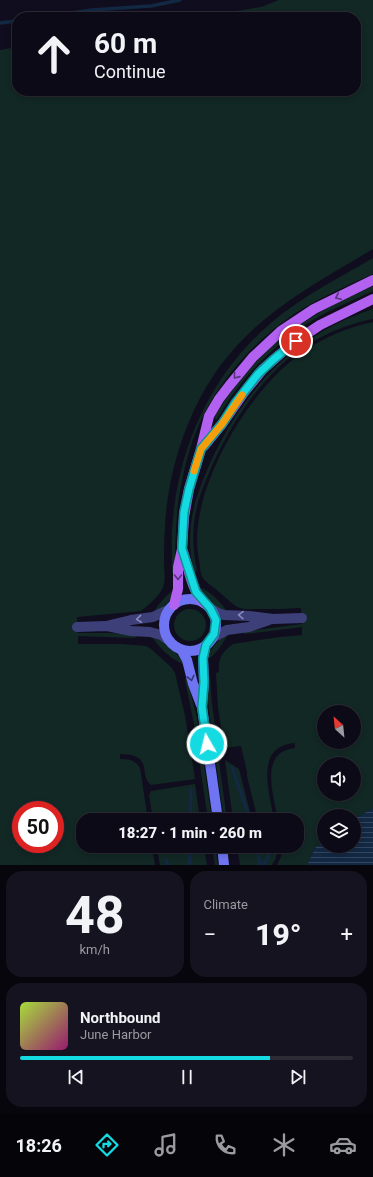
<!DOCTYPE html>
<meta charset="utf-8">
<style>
body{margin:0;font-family:Roboto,sans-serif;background:#15131f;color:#f1f3f6;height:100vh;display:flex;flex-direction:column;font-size:15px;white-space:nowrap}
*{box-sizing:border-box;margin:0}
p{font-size:13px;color:#9a9aa1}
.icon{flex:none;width:22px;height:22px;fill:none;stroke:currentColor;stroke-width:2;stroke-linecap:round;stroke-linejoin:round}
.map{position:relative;height:865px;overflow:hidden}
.sheet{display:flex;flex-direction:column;gap:6px;padding:6px;background:#07060c;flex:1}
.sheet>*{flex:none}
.hud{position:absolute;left:12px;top:12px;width:349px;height:84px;border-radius:16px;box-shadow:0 2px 6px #0003,0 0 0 1px #2c2b35;background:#0c0a16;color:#f1f3f6;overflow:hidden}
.needle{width:26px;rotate:333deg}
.tools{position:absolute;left:317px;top:705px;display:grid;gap:8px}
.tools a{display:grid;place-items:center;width:44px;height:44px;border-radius:50%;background:#0c0a16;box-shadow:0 2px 6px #0003,0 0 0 1px #2c2b35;font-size:20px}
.speed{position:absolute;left:12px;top:801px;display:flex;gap:8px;font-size:20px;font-weight:700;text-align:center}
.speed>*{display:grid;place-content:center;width:52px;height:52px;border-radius:50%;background:#0c0a16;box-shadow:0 2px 6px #0003,0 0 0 1px #2c2b35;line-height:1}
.speed .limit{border:6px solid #d22;background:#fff;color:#111}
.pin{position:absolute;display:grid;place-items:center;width:34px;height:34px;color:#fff;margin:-17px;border:2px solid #fff;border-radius:50%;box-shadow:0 1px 4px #0007}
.me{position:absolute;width:44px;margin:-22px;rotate:352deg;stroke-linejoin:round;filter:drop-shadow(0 0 3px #0008)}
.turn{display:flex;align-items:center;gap:14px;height:84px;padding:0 16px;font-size:18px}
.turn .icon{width:52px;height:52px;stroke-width:2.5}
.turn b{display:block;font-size:28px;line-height:34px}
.big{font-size:30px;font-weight:800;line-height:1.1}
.sheet .tile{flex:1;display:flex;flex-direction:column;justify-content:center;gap:6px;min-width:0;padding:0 14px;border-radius:16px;background:#15131f}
.sheet .dial{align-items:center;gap:0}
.dial b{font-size:52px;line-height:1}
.song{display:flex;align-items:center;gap:12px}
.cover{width:48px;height:48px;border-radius:6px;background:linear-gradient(135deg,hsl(80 70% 55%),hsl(320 70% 35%))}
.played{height:4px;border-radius:2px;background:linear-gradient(90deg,#14dae2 75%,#2c2b35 75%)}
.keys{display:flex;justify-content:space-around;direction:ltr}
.heat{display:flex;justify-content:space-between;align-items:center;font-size:22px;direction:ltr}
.sheet .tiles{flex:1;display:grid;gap:6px;grid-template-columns:1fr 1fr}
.tile:last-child{grid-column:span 2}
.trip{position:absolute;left:76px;top:813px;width:228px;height:40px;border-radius:16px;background:#0c0a16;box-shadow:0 2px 6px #0003,0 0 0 1px #2c2b35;font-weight:800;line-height:40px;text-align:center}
.dock{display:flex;height:64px;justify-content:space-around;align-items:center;background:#050409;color:#9a9aa1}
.dock .icon{width:28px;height:28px}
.dock .active{color:#14dae2}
.dock b{font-size:18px;color:#f1f3f6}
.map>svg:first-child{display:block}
</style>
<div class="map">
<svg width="373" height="865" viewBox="0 0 373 865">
<defs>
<pattern id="water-rules" width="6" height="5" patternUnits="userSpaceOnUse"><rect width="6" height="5" fill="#122843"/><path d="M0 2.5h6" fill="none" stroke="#34465f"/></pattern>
</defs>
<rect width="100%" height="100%" fill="#100e1e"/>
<path fill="#122825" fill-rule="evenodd" d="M 279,0 L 373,0 L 373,249 C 303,291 242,321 201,396 C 180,436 167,482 165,527 C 164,539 164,551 164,563 C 164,570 166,580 163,587 C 161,594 147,607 141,611 L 77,617 L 78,633 L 109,633 L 139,635 L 135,638 L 78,636 L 78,644 L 121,644 L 146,646 L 151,649 L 171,667 L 175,673 L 185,716 L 195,779 L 151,785 C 138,776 155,754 120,754 L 120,759 C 129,759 135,760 140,768 L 148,820 L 83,820 L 83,846 L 152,846 L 155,865 L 0,865 L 0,50 L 17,47 L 17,91 L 356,91 L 356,17 L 200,17 L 261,7 ZM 21,810 L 55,810 L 55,844 L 21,844 Z
M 373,258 L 373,274 C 346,286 319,298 294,314 C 251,343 214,386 195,434 C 187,454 183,476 179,496 C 175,522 176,549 174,575 L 172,572 C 172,554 171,536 173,518 C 180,443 213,372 271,323 C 301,297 339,278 373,258 Z
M 373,286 L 373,291 C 354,300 333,308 315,319 C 274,344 241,377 217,419 L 214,419 C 221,404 231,391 242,378 C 281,330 319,311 373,286 Z
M 373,309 L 373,319 C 347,324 323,334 301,349 C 261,377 235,418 214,461 C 208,476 201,490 197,506 C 192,527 192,548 197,570 L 194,573 C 184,529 194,499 212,459 C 246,386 297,334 373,309 Z
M 373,322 L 373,808 L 354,819 L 354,816 L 324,816 L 324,841 L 315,848 L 307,865 L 277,865 L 281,857 L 282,846 L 297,846 L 297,820 L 278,820 C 274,796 258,752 295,748 L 295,743 C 253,746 270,794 274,820 L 258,820 L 247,776 L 247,772 L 241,746 L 224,748 L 218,707 L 216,673 L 219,672 C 218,659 222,652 233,644 L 280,637 L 302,635 L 302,627 L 245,634 L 241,632 L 302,624 L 301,608 C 286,609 271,609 255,609 C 251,609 245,610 240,608 C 233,606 225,596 219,592 C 214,587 206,583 203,578 C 200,573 200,565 199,560 C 187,502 234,418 274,377 C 301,349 334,330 373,322 ZM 324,712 L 354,712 L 354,742 L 324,742 ZM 324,764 L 354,764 L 354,794 L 324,794 Z
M 198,586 C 209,591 222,602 227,612 C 215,607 204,599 198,586 Z
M 175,589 C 171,602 164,607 153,614 C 157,605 167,594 175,589 Z
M174 625a16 16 0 1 1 32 0a16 16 0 1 1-32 0Z
M 228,634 C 223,644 215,655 206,661 C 211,647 216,642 228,634 Z
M 152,636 C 165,642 177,652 184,664 C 174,662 156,645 152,636 Z
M 206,674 L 210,677 L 212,704 L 218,749 L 214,747 L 209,711 Z
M 186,677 L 187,677 L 198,723 L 212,820 L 208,820 L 194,724 L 185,680 Z
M 225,760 L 239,769 L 252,820 L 233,820 Z
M 219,761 L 227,820 L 224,820 L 216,764 Z
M 195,784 L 200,820 L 153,820 L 149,795 L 151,791 Z
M 156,846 L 204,846 L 207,865 L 160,865 Z
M 212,846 L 215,846 L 218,865 L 215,865 Z
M 237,846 L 259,846 L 260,851 L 265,850 L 264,846 L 278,846 L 276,858 L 272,865 L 240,865 Z"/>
<path fill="url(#water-rules)" d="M 373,808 L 373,865 L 307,865 L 315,848 L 324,841 L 324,846 L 354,846 L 354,819 Z"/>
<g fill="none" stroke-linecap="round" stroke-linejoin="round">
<path stroke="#122843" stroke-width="3.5" d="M 43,17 L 92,10 L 151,6 L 180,0
M 0,23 L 17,21
M 232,767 L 250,820
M 190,820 L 191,790
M 189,846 L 190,865
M 257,846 L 260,864
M 166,860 L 168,865
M 263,865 L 268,858 L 271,847"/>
<path stroke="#3d3f79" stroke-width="10" d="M 210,608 L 218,613 L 224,615 L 249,616 L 273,619 L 302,618
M 110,625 L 131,620 L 153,617 L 170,609
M 77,627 L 107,626 L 131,631 L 150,632 L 161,635 L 170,641
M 212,638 L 227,630 L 249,627 L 269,620"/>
<path stroke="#6f74f2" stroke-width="10" d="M164 625a26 26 0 1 1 52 0a26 26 0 1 1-52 0Z
M 206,645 L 203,658 L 204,682 L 202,707 L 218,820
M 181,649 L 187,660 L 193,684 L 201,705
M 222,846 L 224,865"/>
<path stroke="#b261f1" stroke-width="10" d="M 204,446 L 222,424 L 245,391 L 263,369 L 279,355 L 296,341 L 320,325 L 373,299
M 182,549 C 189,567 190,588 204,603
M 174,605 L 178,589 L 178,567 L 182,549 L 184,517 L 189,489 L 201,449 L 209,416 L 219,399 L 229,386 L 253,357 L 281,331 L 314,309 L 373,280"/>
</g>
<defs><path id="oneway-chevron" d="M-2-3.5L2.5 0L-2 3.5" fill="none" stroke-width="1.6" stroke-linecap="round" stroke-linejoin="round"/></defs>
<g stroke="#59337d">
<use href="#oneway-chevron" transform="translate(338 297) rotate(155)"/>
<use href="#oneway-chevron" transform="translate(236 376) rotate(129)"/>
<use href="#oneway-chevron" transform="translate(178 577) rotate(90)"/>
</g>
<g stroke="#8888ba">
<use href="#oneway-chevron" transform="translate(241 615) rotate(-179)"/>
<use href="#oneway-chevron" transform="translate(139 619) rotate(174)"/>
</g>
<use stroke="#363773" href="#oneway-chevron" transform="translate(191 678) rotate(76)"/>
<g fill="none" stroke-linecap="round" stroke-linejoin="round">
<defs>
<path id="route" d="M 207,744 L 202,707 L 204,682 L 203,658 L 206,645 L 214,634 L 216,620 L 210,608 L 196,592 L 182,549 L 184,512 L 189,489 L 201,449 L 222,424 L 236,402 L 258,374 L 274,359 L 296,341"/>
</defs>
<use href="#route" stroke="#0d8e93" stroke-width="10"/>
<use href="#route" stroke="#14dae2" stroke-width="7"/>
<path stroke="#f59e0b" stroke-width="7" d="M 194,471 L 201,449 L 222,424 L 242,395"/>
</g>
</svg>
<div class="tools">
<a><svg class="needle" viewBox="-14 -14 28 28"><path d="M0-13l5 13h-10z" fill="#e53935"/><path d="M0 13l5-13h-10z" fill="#9a9aa1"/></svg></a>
<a><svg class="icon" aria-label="sound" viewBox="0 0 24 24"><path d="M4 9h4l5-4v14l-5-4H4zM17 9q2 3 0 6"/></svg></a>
<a><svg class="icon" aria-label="layers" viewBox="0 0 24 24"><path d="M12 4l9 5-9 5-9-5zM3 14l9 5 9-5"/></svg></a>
</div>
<div class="speed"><div class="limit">50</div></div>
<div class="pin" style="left:296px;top:341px;background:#d93025"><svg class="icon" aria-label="arrive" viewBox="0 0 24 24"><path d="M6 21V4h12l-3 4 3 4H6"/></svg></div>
<svg class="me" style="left:207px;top:744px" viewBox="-20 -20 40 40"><circle r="17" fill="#14dae2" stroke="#fff" stroke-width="3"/><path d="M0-11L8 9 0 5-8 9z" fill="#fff"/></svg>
<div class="trip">18:27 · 1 min · 260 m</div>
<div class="hud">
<div class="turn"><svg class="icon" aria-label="ahead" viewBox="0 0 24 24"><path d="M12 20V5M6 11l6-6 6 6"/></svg><div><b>60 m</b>Continue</div></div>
</div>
</div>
<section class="sheet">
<div class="tiles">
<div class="tile dial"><b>48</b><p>km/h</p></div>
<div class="tile"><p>Climate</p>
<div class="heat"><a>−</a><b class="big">19°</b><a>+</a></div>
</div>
<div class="tile">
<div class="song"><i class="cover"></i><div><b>Northbound</b><p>June Harbor</p></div></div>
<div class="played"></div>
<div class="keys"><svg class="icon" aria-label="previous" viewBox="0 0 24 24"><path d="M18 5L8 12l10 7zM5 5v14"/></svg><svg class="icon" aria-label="pause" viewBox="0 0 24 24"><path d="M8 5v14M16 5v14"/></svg><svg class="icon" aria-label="next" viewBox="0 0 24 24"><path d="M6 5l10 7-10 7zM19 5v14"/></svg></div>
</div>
</div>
</section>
<nav class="dock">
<b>18:26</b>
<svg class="icon active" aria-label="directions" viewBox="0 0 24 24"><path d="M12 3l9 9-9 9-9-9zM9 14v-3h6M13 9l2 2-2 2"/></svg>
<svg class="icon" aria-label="music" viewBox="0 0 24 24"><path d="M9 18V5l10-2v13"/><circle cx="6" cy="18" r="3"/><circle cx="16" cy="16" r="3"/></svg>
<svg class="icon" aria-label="phone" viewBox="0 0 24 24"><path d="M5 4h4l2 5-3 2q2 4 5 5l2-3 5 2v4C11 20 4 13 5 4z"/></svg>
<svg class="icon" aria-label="climate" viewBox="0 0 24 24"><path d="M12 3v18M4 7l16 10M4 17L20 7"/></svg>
<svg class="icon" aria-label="car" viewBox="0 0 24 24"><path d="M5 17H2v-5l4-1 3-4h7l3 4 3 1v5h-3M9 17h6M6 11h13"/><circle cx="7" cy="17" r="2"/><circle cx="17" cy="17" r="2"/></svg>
</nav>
